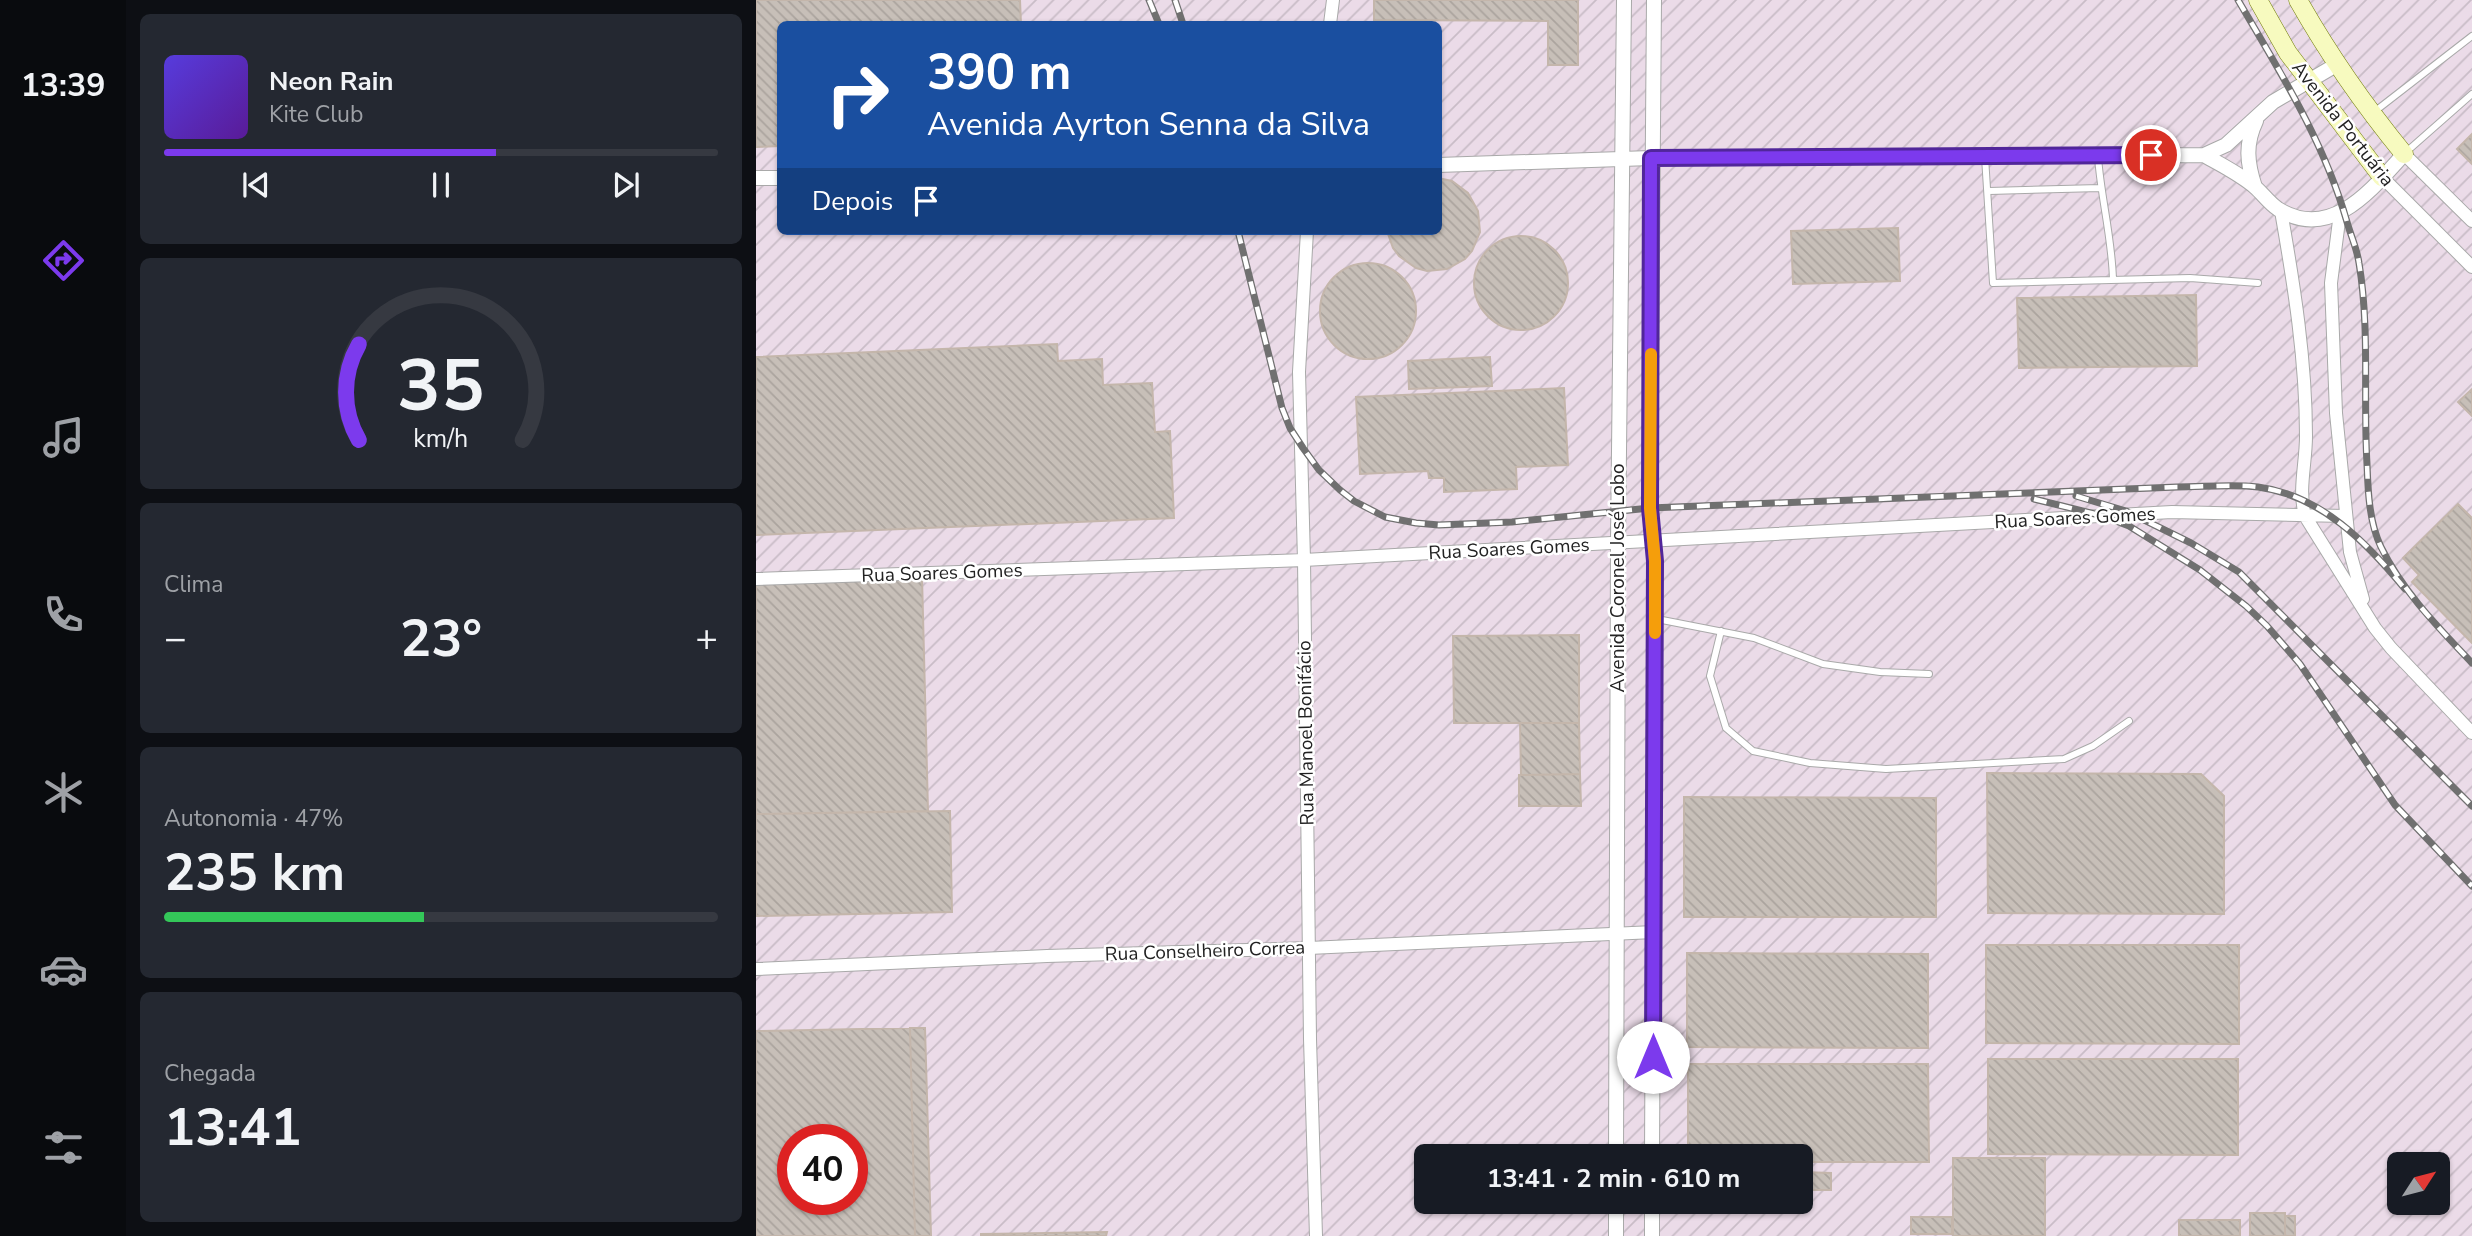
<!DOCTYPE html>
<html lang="pt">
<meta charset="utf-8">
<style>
body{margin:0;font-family:"Nunito Sans",sans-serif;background:#242831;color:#f1f3f6;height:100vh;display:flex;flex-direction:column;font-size:26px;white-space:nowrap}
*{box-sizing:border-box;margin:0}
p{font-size:23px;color:#9ea1a6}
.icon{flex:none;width:38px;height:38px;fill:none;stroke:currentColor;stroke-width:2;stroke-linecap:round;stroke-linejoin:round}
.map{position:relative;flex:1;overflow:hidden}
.side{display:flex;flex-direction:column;gap:14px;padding:14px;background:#0d0f14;width:630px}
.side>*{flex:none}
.banner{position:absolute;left:21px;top:21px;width:665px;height:214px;border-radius:10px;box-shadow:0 2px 5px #0004;background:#1a4fa0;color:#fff;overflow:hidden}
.needle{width:46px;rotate:54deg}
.controls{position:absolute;left:1631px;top:1152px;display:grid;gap:14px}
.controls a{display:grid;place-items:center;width:63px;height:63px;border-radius:10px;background:#171b24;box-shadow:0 2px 5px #0004;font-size:35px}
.speed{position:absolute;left:21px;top:1124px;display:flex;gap:14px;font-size:35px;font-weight:700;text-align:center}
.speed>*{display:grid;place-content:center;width:91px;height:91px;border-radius:50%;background:#171b24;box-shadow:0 2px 5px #0004;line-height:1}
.speed .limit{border:10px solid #d22;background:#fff;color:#111}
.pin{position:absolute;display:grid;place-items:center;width:60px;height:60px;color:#fff;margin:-30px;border:4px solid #fff;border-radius:50%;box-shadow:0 2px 7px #0007}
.me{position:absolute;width:77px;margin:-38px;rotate:0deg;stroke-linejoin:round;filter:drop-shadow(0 0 5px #0008)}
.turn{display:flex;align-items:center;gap:24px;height:147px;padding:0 35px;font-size:32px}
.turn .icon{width:91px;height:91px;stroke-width:2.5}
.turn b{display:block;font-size:49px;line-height:60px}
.then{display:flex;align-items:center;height:66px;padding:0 35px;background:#0003;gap:14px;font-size:26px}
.big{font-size:52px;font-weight:700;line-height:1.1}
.side .tile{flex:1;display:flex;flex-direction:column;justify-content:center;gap:10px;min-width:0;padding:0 24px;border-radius:10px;background:#242831}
.side .dial{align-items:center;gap:0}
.dial svg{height:182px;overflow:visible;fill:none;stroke:#363941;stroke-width:7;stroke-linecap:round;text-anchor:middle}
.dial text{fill:#f1f3f6;stroke:none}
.song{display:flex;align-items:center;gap:21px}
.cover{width:84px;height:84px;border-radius:10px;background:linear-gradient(135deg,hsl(250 70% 55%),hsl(270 70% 35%))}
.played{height:7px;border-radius:4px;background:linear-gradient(90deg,#7c3aed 60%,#363941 60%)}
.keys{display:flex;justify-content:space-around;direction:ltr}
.heat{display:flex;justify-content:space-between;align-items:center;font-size:38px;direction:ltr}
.charge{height:10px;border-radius:5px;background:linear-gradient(90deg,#34c759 47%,#363941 0)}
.trip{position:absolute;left:658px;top:1144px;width:399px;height:70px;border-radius:10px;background:#171b24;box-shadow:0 2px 5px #0004;font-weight:700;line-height:70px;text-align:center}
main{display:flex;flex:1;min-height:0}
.tab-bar{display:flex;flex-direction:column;width:126px;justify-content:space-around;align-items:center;background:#090b0e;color:#9ea1a6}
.tab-bar .icon{width:49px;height:49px}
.tab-bar .on{color:#7c3aed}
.tab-bar b{font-size:32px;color:#f1f3f6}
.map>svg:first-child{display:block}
</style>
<main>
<nav class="tab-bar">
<b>13:39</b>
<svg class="icon on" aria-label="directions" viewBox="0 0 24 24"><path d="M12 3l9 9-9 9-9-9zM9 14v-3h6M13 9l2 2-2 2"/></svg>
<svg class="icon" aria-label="music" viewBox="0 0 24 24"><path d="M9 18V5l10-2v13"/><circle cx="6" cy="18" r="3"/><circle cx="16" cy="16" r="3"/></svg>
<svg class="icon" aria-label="phone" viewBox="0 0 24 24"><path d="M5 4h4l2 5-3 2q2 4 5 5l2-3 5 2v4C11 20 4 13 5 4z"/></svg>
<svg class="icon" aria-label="climate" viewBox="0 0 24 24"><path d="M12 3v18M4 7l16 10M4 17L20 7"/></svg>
<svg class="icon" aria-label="car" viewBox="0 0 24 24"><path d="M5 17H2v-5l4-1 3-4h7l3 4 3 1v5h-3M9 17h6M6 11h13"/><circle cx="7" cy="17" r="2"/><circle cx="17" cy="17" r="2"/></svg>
<svg class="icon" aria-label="filters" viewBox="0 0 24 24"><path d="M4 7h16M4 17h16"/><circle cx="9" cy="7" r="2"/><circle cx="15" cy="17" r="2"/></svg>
</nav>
<section class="side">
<div class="tile">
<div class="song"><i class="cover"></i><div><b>Neon Rain</b><p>Kite Club</p></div></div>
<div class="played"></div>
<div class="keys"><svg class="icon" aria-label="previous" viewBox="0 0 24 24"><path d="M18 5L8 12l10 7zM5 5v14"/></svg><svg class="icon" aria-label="pause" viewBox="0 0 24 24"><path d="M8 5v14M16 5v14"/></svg><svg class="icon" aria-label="next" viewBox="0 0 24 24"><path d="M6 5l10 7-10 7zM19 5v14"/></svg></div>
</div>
<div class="tile dial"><svg viewBox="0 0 100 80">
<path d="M14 69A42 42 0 1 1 86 69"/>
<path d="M14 69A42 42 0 0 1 14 27" stroke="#7c3aed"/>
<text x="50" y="56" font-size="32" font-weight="700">35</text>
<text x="50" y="72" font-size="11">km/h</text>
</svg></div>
<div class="tile"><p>Clima</p>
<div class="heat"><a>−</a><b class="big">23°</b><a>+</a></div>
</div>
<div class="tile"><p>Autonomia · 47%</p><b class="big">235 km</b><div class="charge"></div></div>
<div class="tile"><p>Chegada</p><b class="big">13:41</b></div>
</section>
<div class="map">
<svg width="1716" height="1236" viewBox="0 0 1716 1236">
<defs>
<pattern id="industrial-furrows" width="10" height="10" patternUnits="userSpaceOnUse" patternTransform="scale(1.75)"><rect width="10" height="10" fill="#ebdbe8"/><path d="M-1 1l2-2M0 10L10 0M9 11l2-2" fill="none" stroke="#c9bcc7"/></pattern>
<pattern id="building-back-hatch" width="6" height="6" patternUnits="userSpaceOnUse" patternTransform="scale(1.75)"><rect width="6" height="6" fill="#c7bfb8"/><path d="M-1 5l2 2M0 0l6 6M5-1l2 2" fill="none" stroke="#aba49e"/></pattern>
</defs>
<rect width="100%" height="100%" fill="#f2efe9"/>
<path fill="url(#industrial-furrows)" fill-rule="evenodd" d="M 0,0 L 1716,0 L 1716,1236 L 0,1236 ZM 24,24 L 682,24 L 682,231 L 24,231 ZM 37,1139 L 96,1139 L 96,1199 L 37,1199 ZM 670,1157 L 1045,1157 L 1045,1202 L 670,1202 ZM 1643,1164 L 1682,1164 L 1682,1202 L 1643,1202 Z"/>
<path fill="url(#building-back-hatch)" stroke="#c4b6ab" stroke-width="2" fill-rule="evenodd" d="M 0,0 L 264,0 L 265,24 L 24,24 L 24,146 L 0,147 Z
M 618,0 L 822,0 L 822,65 L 792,65 L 792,21 L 618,20 Z
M 1716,134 L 1716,164 L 1701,149 Z
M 682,178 L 696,181 L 712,193 L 722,211 L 724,232 L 716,251 L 709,259 L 691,269 L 671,271 L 660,268 L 643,256 L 637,248 L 631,231 L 682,231 Z
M 1142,228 L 1144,281 L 1037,284 L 1035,231 Z
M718 283a47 47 0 1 1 94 0a47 47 0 1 1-94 0Z
M564 311a48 48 0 1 1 96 0a48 48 0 1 1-96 0Z
M 1440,295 L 1441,366 L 1263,368 L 1261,298 Z
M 301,344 L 302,361 L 346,359 L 347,385 L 396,383 L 399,432 L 414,431 L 418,518 L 0,535 L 0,357 Z
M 734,357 L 736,386 L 653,389 L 652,361 Z
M 808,388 L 812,465 L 760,467 L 761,489 L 688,492 L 688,478 L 673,478 L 672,471 L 604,474 L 600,397 Z
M 1716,389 L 1716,416 L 1702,402 Z
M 1702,504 L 1716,518 L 1716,643 L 1656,582 L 1663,575 L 1647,558 Z
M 166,577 L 172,811 L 0,814 L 0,580 Z
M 823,635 L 823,723 L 698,723 L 697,636 Z
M 764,723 L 823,723 L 824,774 L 765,775 Z
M 1231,773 L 1445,774 L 1468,796 L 1468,914 L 1232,913 Z
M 824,774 L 825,806 L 763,806 L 763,775 Z
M 928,797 L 1180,798 L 1180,917 L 928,917 Z
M 194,811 L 196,912 L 0,916 L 0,814 Z
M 1230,945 L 1483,945 L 1483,1044 L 1230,1043 Z
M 931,953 L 1172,954 L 1172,1048 L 931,1047 Z
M 154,1028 L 169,1028 L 175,1236 L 159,1236 Z
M 154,1028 L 159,1236 L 0,1236 L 0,1031 ZM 37,1139 L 96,1139 L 96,1199 L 37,1199 Z
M 1232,1059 L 1482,1059 L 1482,1155 L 1232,1154 Z
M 932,1064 L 1172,1064 L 1173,1162 L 1045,1162 L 1045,1157 L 932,1157 Z
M 1197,1158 L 1289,1158 L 1289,1236 L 1197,1236 Z
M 1045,1172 L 1075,1173 L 1075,1190 L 1045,1190 Z
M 1494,1213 L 1529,1213 L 1529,1236 L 1494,1236 Z
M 1529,1216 L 1539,1216 L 1539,1236 L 1529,1236 Z
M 1155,1217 L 1196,1217 L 1196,1234 L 1155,1234 Z
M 1423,1220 L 1484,1220 L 1484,1236 L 1423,1236 Z
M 351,1232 L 350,1236 L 225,1236 L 225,1234 Z"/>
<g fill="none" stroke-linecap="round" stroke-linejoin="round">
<defs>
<path id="service" d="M 1618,112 L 1716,36
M 1649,153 L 1716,94
M 1229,157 L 1237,283 L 1434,278 L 1502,283
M 1342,157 C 1345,198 1356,238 1357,280
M 1233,191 L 1344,188
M 901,619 L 998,638 L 1067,664 L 1124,672 L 1173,674
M 965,631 L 954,676 L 970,728 L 997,751 L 1054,763 L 1130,769 L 1308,759 L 1337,746 L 1373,721"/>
<path id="minor" d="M 574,24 L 577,0
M 1648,154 L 1716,221
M 1626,177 L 1716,267
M 1525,211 C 1538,285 1550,360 1550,436 C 1550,464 1542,489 1549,516 L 1619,628 L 1635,648 L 1716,733
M 1584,213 L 1575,283 L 1580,413 L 1594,552 L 1607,599
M 551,231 L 543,372 L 548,560 L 554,1039 L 560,1236
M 0,579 L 548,560 L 1416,512 L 1589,516
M 0,969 L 291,956 L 553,948 L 898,932"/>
<path id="tertiary" d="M 1448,155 C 1465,165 1484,174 1499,187 C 1507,194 1513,203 1522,209 C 1575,242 1616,189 1648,154
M 682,165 L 895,158 L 1448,155 L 1470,145 L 1517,102 L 1580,65
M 0,178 L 24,178
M 1499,187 C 1491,163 1489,144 1500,121
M 860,1157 L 862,542 L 868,0
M 896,1157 L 899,561 L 894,508 L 898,0
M 860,1236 L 860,1202
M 896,1236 L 896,1202"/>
<path id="secondary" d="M 1502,0 L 1532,53 L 1626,177
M 1542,0 C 1573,55 1608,105 1648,154"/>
</defs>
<use href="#service" stroke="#a9a9a9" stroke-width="8"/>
<use href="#minor" stroke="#a9a9a9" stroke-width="14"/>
<use href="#tertiary" stroke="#a9a9a9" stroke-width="16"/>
<use href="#secondary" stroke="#707d05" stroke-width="19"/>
<use href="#service" stroke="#fff" stroke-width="6"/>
<use href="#minor" stroke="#fff" stroke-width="12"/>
<use href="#tertiary" stroke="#fff" stroke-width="14"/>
<use href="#secondary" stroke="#f7fabf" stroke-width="18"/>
<defs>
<path id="rail" d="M 393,0 L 403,24
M 419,0 L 427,24
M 1482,0 C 1524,72 1568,141 1591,222 C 1595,236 1601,249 1603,263 C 1614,329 1607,397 1611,464 C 1612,491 1613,522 1625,547 C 1647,592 1682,627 1716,663
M 482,231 L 526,408 L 534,428 L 547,448 L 563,470 L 584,490 L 598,501 L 629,517 L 660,523 L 683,525 L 756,522 L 894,508 L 1421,487 C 1447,487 1476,484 1502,487 C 1565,495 1611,543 1649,589
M 1320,496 L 1370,511 L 1435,543 L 1483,572 L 1716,806
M 1278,499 L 1347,516 L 1373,526 L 1444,570 L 1490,606 L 1511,626 L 1544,664 L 1639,805 L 1716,886"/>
</defs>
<use href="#rail" stroke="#707070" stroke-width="7"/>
<use href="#rail" stroke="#fff" stroke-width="4.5" stroke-dasharray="13" stroke-linecap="butt"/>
</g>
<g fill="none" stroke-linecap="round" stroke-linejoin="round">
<defs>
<path id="route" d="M 897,1057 L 899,561 L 894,508 L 895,158 L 1395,155"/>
</defs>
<use href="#route" stroke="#51269a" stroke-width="18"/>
<use href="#route" stroke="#7c3aed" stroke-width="12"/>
<path stroke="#f59e0b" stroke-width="12" d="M 895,354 L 894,508 L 899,561 L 899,633"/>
</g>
<g text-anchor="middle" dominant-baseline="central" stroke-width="5" stroke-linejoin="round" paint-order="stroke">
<g font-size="19" fill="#222" stroke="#fff">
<text transform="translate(1587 124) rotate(52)">Avenida Portuária</text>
<text transform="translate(1319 518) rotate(-3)">Rua Soares Gomes</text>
<text transform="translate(753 549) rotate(-3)">Rua Soares Gomes</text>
<text transform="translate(186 573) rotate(-2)">Rua Soares Gomes</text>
<text transform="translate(862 578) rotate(-90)">Avenida Coronel José Lobo</text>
<text transform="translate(550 733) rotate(-91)">Rua Manoel Bonifácio</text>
<text transform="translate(449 951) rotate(-2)">Rua Conselheiro Correa</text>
</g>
</g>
</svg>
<div class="controls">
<a><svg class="needle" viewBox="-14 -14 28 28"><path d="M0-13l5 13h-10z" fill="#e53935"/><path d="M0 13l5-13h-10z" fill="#9ea1a6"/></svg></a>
</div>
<div class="speed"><div class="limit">40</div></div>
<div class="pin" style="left:1395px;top:155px;background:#d93025"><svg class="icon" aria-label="arrive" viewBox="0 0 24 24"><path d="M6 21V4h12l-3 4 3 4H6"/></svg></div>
<svg class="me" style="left:897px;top:1057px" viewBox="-20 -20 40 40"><circle r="19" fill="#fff"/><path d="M0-13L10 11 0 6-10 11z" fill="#7c3aed"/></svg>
<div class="trip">13:41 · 2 min · 610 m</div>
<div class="banner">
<div class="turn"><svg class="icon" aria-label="right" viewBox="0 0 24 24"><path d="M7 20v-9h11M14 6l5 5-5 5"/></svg><div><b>390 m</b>Avenida Ayrton Senna da Silva</div></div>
<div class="then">Depois<svg class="icon" aria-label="arrive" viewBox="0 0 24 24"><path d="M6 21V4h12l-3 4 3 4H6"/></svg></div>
</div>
</div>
</main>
